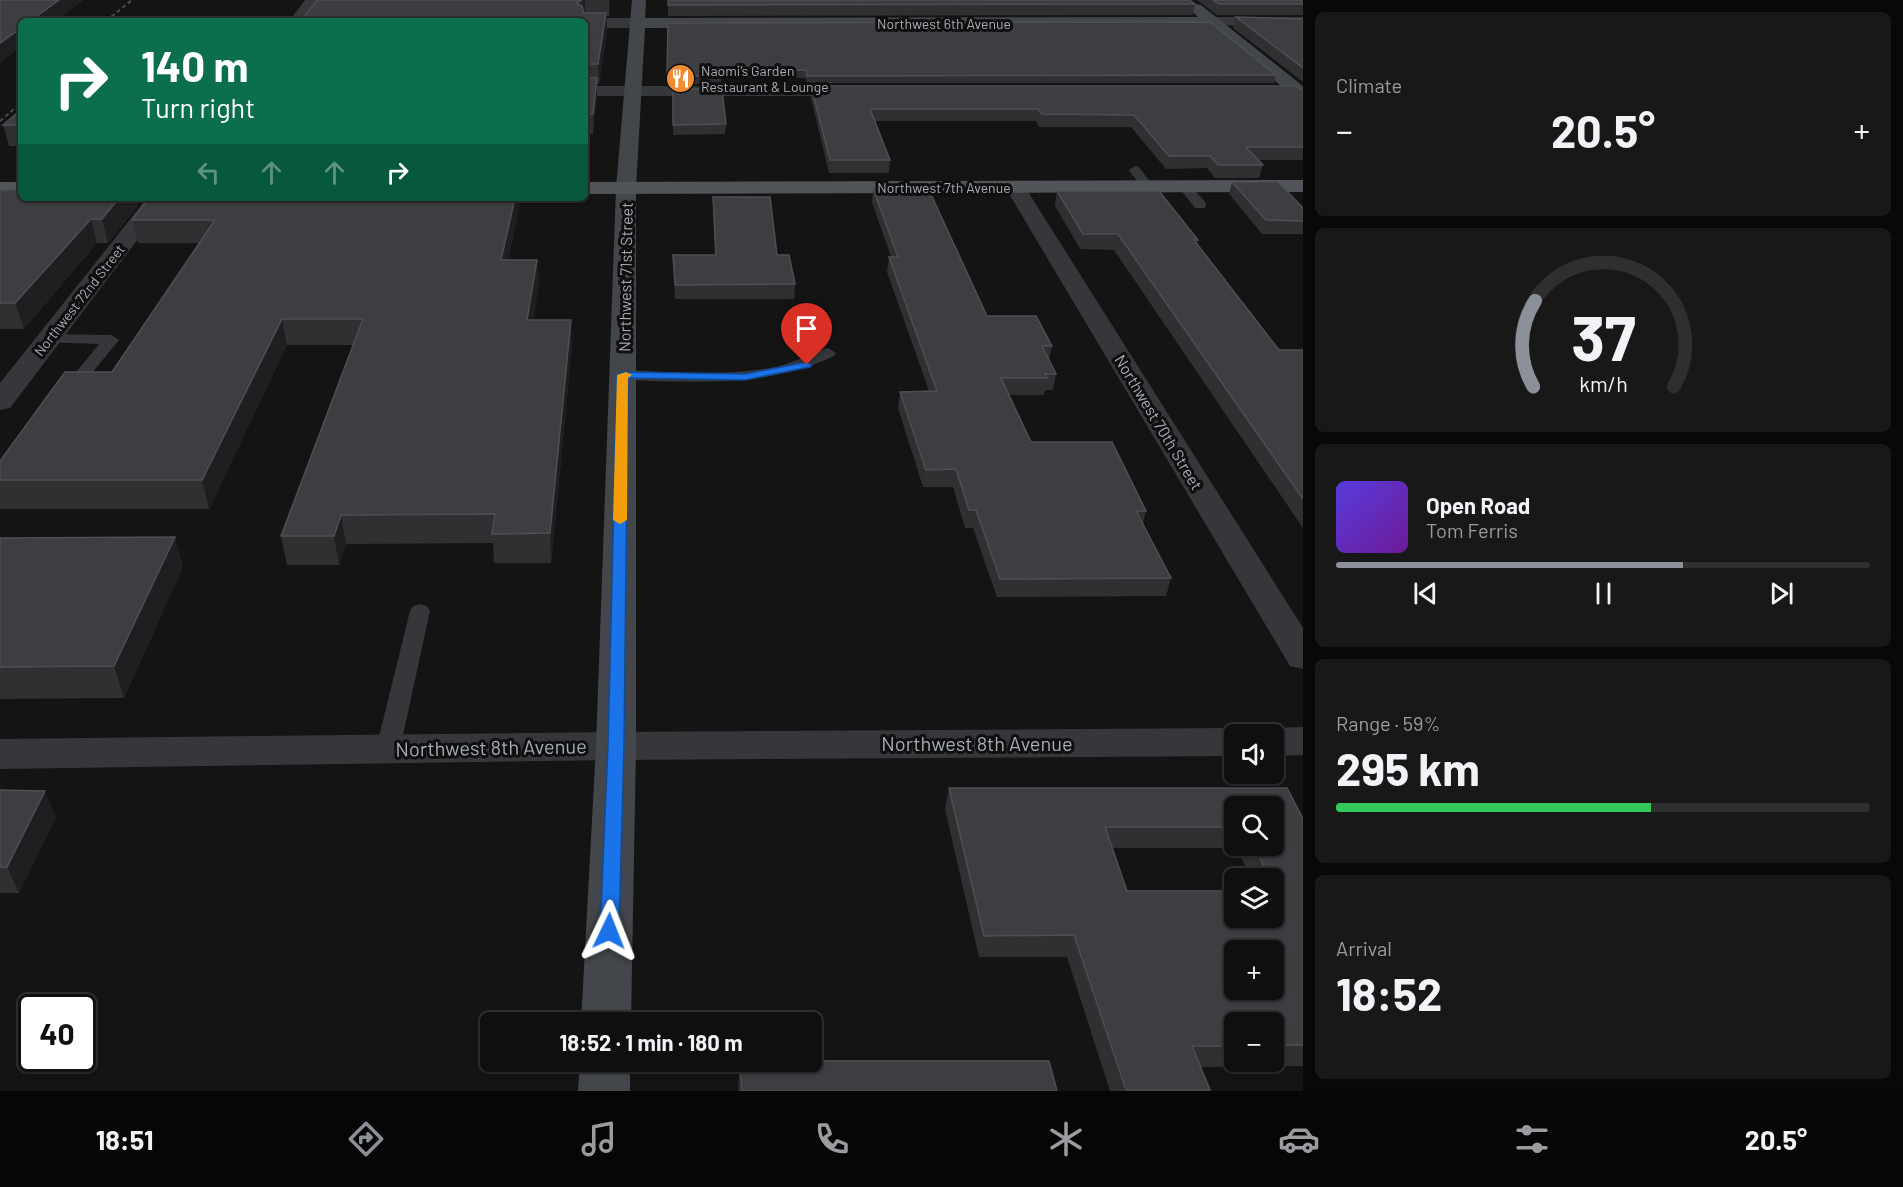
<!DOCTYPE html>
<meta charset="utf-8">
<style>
body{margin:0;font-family:Barlow,sans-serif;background:#181819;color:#f1f3f6;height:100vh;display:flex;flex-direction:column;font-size:22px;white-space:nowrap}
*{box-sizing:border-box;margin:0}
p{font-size:20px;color:#9b9c9f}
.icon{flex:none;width:33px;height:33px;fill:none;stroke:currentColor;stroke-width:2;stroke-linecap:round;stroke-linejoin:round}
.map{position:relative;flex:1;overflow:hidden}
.panel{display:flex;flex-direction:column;gap:12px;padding:12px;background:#080809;width:600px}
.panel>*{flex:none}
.guide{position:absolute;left:18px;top:18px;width:570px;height:183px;border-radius:9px;box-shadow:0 2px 4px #0004,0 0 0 2px #2f2f30;background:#0b6e4f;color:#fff;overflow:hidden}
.tools{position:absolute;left:1224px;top:724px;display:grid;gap:12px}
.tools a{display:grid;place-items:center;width:60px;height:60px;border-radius:9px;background:#0f0f10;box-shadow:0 2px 4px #0004,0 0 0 2px #2f2f30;font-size:30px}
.speed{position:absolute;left:18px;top:994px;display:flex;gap:12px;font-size:30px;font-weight:700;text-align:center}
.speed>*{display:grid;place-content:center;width:78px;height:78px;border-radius:50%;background:#0f0f10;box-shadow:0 2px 4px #0004,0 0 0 2px #2f2f30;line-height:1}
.speed .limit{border:3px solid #111;border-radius:9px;background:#fff;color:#111}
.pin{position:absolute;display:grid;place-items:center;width:51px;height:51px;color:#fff;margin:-62px -26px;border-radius:50% 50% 50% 0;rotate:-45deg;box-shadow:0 0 6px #0007}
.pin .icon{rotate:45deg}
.me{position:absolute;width:66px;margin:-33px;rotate:2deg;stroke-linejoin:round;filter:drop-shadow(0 0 4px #0008)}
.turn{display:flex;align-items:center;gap:21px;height:126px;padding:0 24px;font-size:27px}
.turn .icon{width:78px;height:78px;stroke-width:2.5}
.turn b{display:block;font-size:42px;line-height:51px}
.lanes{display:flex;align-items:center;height:57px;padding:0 24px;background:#0003;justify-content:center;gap:30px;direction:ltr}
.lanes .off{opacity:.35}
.big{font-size:45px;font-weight:700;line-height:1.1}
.panel .tile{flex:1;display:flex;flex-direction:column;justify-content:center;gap:9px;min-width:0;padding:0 21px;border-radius:9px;background:#181819}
.panel .dial{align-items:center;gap:0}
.dial svg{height:156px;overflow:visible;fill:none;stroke:#2f2f30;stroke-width:7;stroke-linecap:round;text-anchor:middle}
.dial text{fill:#f1f3f6;stroke:none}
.song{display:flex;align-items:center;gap:18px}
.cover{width:72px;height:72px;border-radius:9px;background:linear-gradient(135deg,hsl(250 70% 55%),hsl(280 70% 35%))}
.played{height:6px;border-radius:3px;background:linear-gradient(90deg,#8c9099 65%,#2f2f30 65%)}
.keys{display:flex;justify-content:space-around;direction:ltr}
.heat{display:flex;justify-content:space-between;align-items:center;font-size:33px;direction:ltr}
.charge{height:9px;border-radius:4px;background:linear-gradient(90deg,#34c759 59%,#2f2f30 0)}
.trip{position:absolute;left:480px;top:1012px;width:342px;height:60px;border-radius:9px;background:#0f0f10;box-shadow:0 2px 4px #0004,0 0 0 2px #2f2f30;font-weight:700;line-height:60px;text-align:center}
.tabs{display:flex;height:96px;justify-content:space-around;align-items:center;background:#060606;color:#9b9c9f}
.tabs .icon{width:42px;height:42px}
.tabs .active{color:#8c9099}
.tabs b{font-size:27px;color:#f1f3f6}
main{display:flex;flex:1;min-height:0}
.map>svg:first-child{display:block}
</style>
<main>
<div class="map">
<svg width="1303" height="1091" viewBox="0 0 1303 1091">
<rect width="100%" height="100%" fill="#141415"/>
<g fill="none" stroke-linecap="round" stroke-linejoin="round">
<path fill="#35373a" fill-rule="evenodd" d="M 1135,166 L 1139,167 L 1151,183 L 1153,186 L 1151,189 L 1143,189 L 1131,173 L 1129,170 Z
M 1184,182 L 1188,183 L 1205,202 L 1206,205 L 1205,208 L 1195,208 L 1180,189 L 1178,186 Z
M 48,334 L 111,335 L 119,340 L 87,379 L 81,381 L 73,376 L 99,344 L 43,342 L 40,339 L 43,336 Z
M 828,348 L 836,353 L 834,356 C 766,388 696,382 623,380 L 615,375 L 623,370 C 674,372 726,377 776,367 C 794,363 810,353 828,348 Z
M 420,604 L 427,606 L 430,611 L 400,749 L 396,755 L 388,758 L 380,755 L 376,749 L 410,611 L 413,606 Z"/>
<path fill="#35373a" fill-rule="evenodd" d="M 305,0 L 320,0 L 305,21 L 289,21 Z
M 1213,17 L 1303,17 L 1303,27 L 1208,25 L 1205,22 Z
M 585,18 L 639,18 L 647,23 L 639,28 L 585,28 L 585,21 L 579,21 Z
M 585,86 L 857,86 L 863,87 L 866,91 L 863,95 L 857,96 L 585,96 Z
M 1015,181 L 1022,183 L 1025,187 L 1303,628 L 1303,669 L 1290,666 L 1005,187 L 1008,183 Z
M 147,198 L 169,198 L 10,408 L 0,410 L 0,383 Z
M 1303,727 L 1303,755 L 1274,756 L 1274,735 L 1258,735 L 1260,732 L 1274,728 Z
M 1234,728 L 1248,732 L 1250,735 L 1234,735 L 1234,756 L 616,760 L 0,769 L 0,739 L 616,732 Z"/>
<path fill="#43464a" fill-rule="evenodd" d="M 632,0 L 646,0 L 645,18 L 1198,17 L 1189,8 L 1196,4 L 1201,5 L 1303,86 L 1303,100 L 1297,99 L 1209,27 L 645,28 L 636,188 L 636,746 L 631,1023 L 581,1023 L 596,746 L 616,188 Z
M 580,1062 L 630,1062 L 630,1091 L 578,1091 Z"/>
<path fill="#515459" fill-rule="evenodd" d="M 1303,180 L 1303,192 L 585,194 L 585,182 Z
M 0,182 L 21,182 L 21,194 L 0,194 Z"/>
<path stroke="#484b4f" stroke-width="2" stroke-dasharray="4 3" stroke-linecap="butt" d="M 106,21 L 132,0
M 0,121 L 21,103"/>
</g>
<path fill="#303033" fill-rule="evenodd" d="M 317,0 L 610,0 L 609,16 L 606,16 L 607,30 L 599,84 L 597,84 L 597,98 L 593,134 L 585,134 L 585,21 Z
M 668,0 L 1195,4 L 1193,15 L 668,16 Z
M 1197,0 L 1303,0 L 1303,15 L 1217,15 Z
M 1236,17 L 1303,19 L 1303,82 L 1233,28 Z
M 668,23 L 1276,75 L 1274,83 L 807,83 L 806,78 L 721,77 L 721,84 L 672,84 L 667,81 Z
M 811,86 L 1303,90 L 1303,160 L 1258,160 L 1263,165 L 1259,178 L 1215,178 L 1207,168 L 1166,169 L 1131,127 L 1039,127 L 1036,121 L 875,121 L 890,160 L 889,173 L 829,173 L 811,98 Z
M 673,89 L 726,124 L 725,134 L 673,135 Z
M 21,110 L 21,146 L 9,146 L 3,125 Z
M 1232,182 L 1303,208 L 1303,234 L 1262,234 L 1229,194 Z
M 873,188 L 987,316 L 1052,346 L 1049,360 L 1056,374 L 1053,390 L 1045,390 L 1044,395 L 1009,395 L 1031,442 L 1146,511 L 1143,524 L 1171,578 L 1166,596 L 997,597 L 973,528 L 965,528 L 953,487 L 923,487 L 898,408 L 900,392 L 929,391 L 887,272 L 889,257 L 891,257 L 872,202 Z
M 0,190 L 138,206 L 108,243 L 97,243 L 24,329 L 0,329 Z
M 1057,191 L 1198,240 L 1197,244 L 1279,350 L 1303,350 L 1303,528 L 1114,250 L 1080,249 L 1055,206 Z
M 713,197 L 777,255 L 795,284 L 794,299 L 675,299 L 673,255 L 715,255 Z
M 149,198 L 521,198 L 508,260 L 537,260 L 539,284 L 533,320 L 572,346 L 551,563 L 494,563 L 493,543 L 346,544 L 339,565 L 287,565 L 281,536 L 353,345 L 287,345 L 209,509 L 0,509 L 0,461 L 112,372 L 199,243 L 138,243 L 132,220 Z
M 175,537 L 183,567 L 124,698 L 0,699 L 0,538 Z
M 949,788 L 1287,788 L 1303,819 L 1303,1066 L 1201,1067 L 1210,1090 L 1209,1091 L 1110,1091 L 1067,957 L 979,957 L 945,809 ZM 1234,807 L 1274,807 L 1274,846 L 1234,846 ZM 1112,848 L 1237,848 L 1251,879 L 1274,879 L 1274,918 L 1234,918 L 1234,891 L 1127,891 ZM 1234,951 L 1274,951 L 1274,990 L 1234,990 ZM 1234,1023 L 1274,1023 L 1274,1062 L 1234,1062 Z
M 0,790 L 56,817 L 19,893 L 0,893 Z
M 740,1062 L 1057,1091 L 738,1091 Z"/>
<path fill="#1f1f21" d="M 59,0 L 84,0 L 56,21 L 30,21 Z
M 582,0 L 585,0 L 585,16 L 576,3 Z
M 609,0 L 610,0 L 609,16 Z
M 606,13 L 607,30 L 599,84 L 598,64 Z
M 21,28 L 21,47 L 0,63 L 0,43 Z
M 597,78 L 597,98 L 593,134 L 593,114 Z
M 119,198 L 136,198 L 138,206 L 108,243 L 102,219 Z
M 515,198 L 521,198 L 503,284 L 501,260 Z
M 91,219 L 97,243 L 24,329 L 15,303 Z
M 537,260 L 539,284 L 529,346 L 527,320 Z
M 282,319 L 287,345 L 209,509 L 202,480 Z
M 571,320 L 572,346 L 551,563 L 550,533 Z
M 341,515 L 346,544 L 339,565 L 334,536 Z
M 175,537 L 183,567 L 124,698 L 114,666 Z
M 45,791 L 56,817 L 19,893 L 7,867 Z"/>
<path fill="#3d3e41" stroke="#4d4f53" stroke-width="1.5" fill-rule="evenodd" d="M 0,0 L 59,0 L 30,21 L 21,21 L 21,28 L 0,43 Z
M 317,0 L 582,0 L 576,3 L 582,6 L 584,13 L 606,13 L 598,64 L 585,64 L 585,21 L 301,21 Z
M 668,0 L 1189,0 L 1195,4 L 668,5 Z
M 1213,0 L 1303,0 L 1303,4 L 1219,4 Z
M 1236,17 L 1303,19 L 1303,68 Z
M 1210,22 L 1276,75 L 807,76 L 806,70 L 720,70 L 721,76 L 673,76 L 667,73 L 668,23 Z
M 585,78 L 597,78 L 593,114 L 585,114 Z
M 811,86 L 1295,86 L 1300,89 L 1303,90 L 1303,147 L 1246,147 L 1263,165 L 1218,165 L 1210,156 L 1169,156 L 1134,115 L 1042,114 L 1038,109 L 870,109 L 890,160 L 830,160 Z
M 673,89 L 722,89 L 726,124 L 673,125 Z
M 21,110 L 21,125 L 3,125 Z
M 1232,182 L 1278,182 L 1303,208 L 1303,221 L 1266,220 Z
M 873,188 L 928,188 L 987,316 L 1036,316 L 1052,346 L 1042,346 L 1056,374 L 1045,374 L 1047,378 L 1001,378 L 1031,442 L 1112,442 L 1146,511 L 1136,511 L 1171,578 L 1000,579 L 976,510 L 969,510 L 956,469 L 926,470 L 900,392 L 937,391 L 889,257 L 898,257 Z
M 0,190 L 21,190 L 21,198 L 119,198 L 102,219 L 91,219 L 15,303 L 0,303 Z
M 1057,191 L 1159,191 L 1198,240 L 1194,240 L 1279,350 L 1303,350 L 1303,499 L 1118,234 L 1083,234 Z
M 713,197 L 770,197 L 777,255 L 789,255 L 795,284 L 675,285 L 673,255 L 716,255 Z
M 149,198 L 515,198 L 501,260 L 537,260 L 527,320 L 571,320 L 550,533 L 492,534 L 495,514 L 341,515 L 334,536 L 281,536 L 363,319 L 282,319 L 202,480 L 0,480 L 0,461 L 65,372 L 112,372 L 215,220 L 132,220 Z
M 175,537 L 114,666 L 0,667 L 0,538 Z
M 949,788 L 1287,788 L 1303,819 L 1303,1045 L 1274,1045 L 1274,1023 L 1234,1023 L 1234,1046 L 1192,1046 L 1210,1090 L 1126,1090 L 1074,935 L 984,936 ZM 1234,807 L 1274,807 L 1274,846 L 1254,846 L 1270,879 L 1274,879 L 1274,886 L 1276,891 L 1274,891 L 1274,918 L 1234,918 L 1234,891 L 1127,891 L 1105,827 L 1234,827 ZM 1234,951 L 1274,951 L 1274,990 L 1234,990 Z
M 0,790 L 45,791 L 7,867 L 0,867 Z
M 812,1061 L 1049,1061 L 1057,1091 L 742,1091 L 740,1062 Z"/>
<path fill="#1a73e8" stroke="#114b97" stroke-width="1.5" d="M 807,362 L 812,365 L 810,367 L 745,380 L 628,378 L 624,746 L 619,931 L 616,936 L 609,939 L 603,936 L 600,931 L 608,746 L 617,375 L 623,372 L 745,374 Z"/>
<path fill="#f59e0b" d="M 626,372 L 632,375 L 628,378 L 627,520 L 620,524 L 613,520 L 617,375 Z"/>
<defs>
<symbol id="restaurant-disc" viewBox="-11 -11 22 22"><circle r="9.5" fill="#ed8c34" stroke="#0f0f10"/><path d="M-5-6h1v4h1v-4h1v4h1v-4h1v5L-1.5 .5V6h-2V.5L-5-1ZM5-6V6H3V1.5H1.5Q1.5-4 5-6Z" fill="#fff"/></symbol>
</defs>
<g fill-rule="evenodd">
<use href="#restaurant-disc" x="664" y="62" width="33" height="33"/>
</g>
<g text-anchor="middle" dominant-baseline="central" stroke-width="6" stroke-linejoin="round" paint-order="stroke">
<g font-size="14" fill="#a6adb5" stroke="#0f0f10">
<text x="944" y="23">Northwest 6th Avenue</text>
<text x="944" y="187">Northwest 7th Avenue</text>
<text transform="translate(79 300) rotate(-52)">Northwest 72nd Street</text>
</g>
<g font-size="14" fill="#a6adb5" stroke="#0f0f10" text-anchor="start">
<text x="701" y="70">Naomi’s Garden<tspan x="701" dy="16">Restaurant &amp; Lounge</tspan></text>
</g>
<g font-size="16" fill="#a6adb5" stroke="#0f0f10">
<text transform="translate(625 277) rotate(-89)">Northwest 71st Street</text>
<text transform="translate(1159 422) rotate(59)">Northwest 70th Street</text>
</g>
<g font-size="20" fill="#a6adb5" stroke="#0f0f10">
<text x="977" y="743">Northwest 8th Avenue</text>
<text transform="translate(491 747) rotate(-1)">Northwest 8th Avenue</text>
</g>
</g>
</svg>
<div class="tools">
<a><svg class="icon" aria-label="sound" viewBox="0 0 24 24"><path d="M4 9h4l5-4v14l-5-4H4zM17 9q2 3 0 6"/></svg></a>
<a><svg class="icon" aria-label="search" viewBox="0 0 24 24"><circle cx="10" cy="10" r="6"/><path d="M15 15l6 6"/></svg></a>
<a><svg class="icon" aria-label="layers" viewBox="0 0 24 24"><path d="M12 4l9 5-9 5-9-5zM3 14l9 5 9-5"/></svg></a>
<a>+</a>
<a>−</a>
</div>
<div class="speed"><div class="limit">40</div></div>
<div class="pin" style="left:807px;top:365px;background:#d93025"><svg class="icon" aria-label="arrive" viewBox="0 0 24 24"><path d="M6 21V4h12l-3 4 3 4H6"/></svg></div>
<svg class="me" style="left:609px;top:931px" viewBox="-20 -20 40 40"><path d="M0-17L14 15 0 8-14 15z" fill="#1a73e8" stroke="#fff" stroke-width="4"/></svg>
<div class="trip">18:52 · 1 min · 180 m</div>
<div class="guide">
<div class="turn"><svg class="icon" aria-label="right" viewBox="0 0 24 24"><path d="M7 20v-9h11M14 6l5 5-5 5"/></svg><div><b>140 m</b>Turn right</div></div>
<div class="lanes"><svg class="icon off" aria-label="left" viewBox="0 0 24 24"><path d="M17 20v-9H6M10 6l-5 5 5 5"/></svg><svg class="icon off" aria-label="ahead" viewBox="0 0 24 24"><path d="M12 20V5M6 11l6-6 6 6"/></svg><svg class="icon off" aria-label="ahead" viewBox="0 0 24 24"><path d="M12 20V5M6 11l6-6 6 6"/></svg><svg class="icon" aria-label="right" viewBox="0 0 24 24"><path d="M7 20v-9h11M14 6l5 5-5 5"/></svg></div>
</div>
</div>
<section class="panel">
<div class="tile"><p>Climate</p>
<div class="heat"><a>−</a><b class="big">20.5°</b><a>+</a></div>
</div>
<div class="tile dial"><svg viewBox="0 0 100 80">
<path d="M14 69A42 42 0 1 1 86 69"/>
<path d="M14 69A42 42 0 0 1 15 25" stroke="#8c9099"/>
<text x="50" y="56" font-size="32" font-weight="700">37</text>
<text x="50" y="72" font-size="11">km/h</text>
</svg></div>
<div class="tile">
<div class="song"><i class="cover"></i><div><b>Open Road</b><p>Tom Ferris</p></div></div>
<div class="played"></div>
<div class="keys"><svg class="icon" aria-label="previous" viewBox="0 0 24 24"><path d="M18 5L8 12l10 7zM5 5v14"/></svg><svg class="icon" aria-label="pause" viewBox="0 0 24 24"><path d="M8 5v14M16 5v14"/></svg><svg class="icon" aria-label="next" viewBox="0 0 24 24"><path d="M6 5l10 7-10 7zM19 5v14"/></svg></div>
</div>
<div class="tile"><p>Range · 59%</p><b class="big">295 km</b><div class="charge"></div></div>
<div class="tile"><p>Arrival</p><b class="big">18:52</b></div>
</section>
</main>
<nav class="tabs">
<b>18:51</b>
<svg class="icon active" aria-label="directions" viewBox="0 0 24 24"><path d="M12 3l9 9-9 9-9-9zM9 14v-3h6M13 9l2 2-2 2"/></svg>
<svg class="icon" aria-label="music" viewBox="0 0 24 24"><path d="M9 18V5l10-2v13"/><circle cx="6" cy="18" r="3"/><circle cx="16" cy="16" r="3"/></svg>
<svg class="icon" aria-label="phone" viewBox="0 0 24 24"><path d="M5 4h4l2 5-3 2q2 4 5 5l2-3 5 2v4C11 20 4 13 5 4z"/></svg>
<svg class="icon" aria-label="climate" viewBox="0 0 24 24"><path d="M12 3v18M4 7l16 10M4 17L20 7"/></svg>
<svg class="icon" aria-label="car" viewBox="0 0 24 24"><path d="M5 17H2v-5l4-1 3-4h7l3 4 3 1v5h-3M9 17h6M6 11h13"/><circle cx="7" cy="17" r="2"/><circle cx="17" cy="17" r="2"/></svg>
<svg class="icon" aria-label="filters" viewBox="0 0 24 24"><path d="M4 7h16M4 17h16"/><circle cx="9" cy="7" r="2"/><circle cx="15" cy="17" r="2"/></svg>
<b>20.5°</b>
</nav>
